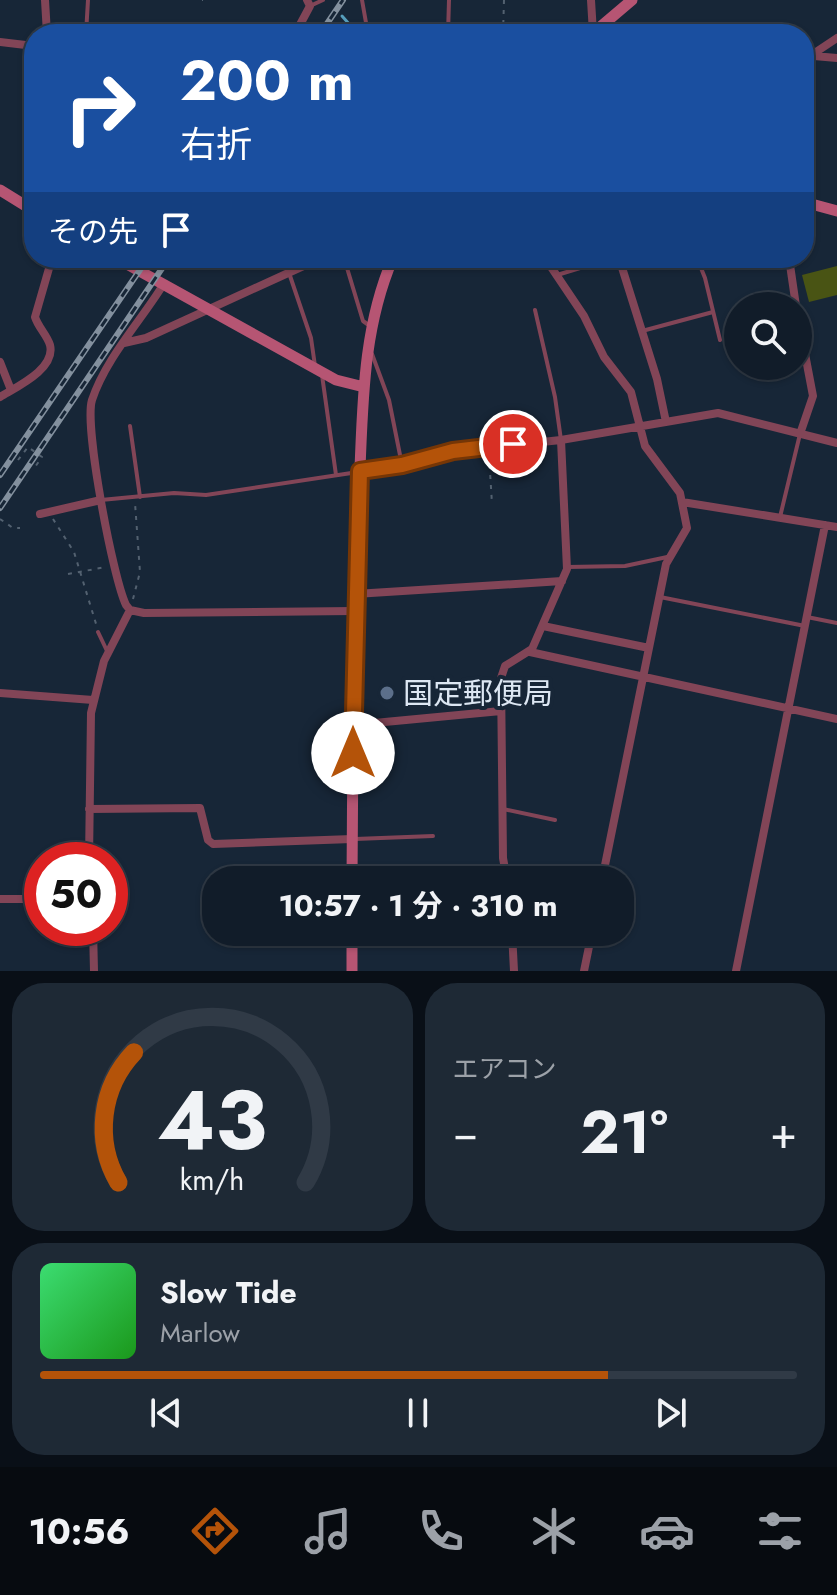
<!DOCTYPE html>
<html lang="ja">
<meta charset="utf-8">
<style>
body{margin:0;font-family:Jost,"Noto Sans JP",sans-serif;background:#1e2935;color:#f1f3f6;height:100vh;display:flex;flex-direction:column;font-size:30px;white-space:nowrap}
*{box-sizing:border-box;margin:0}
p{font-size:26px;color:#9ca1a8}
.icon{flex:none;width:44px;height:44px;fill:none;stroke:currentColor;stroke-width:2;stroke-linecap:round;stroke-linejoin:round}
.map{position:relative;height:971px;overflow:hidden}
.drawer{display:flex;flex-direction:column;gap:12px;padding:12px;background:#090f17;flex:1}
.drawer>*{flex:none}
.guide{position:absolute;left:24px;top:24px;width:790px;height:244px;border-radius:32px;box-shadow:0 2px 6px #0004,0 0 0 2px #303a46;background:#1a4fa0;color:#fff;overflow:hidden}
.tools{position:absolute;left:724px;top:292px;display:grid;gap:16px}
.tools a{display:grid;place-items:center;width:88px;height:88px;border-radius:50%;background:#111c29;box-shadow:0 2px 6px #0004,0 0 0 2px #303a46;font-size:40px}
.speed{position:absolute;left:24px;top:842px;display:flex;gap:16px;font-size:40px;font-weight:700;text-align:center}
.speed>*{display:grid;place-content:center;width:104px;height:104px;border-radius:50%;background:#111c29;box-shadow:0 2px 6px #0004,0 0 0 2px #303a46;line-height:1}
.speed .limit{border:12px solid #d22;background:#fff;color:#111}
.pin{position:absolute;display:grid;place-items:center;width:68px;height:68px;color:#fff;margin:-34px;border:4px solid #fff;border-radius:50%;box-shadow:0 2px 8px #0007}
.me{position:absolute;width:88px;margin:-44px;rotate:0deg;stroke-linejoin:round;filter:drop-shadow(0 0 6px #0008)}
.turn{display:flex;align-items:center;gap:28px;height:168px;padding:0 24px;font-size:36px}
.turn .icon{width:104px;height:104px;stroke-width:2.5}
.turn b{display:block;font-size:56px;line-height:68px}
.then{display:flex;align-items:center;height:76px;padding:0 24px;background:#0003;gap:16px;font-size:30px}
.big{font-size:60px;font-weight:700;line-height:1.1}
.drawer .card{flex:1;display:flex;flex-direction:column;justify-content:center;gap:12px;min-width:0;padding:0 28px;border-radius:32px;background:#1e2935}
.drawer .dial{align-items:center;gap:0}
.dial svg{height:208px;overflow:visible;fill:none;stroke:#303a46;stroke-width:7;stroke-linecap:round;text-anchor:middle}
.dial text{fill:#f1f3f6;stroke:none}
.song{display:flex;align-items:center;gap:24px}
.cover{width:96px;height:96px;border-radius:12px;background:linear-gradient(135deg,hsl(140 70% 55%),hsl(120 70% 35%))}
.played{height:8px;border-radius:4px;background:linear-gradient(90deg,#b45309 75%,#303a46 75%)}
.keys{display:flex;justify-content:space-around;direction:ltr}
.heat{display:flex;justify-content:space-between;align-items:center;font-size:44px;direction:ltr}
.drawer .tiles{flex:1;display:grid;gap:12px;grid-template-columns:1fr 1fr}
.card:last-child{grid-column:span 2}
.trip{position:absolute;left:202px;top:866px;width:432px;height:80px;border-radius:32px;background:#111c29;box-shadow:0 2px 6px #0004,0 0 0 2px #303a46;font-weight:700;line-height:80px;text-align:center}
.menu{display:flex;height:128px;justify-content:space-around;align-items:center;background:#070b10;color:#9ca1a8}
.menu .icon{width:56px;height:56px}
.menu .active{color:#b45309}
.menu b{font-size:36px;color:#f1f3f6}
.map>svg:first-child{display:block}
</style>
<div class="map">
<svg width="837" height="971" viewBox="0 0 837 971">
<rect width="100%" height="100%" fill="#172637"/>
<path fill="#495414" d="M 837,266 L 837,295 L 809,302 L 802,275 Z"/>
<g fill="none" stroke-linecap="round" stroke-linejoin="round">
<path stroke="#569ebc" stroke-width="3" d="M 342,16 L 358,34"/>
<path stroke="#536170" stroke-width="2" stroke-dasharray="4 6" stroke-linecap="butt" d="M 202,0 L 203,0
M 503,34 L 504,0
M 489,455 L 492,504
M 18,460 L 28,447 L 42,457 L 33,470
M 0,519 L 13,528 L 20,528
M 53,519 L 74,552 L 97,627
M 68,574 L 106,567
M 133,599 L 140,572 L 135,503"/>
<path stroke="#824557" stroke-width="4" d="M 362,0 L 368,34
M 310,6 L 323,0
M 87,29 L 161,31
M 86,34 L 88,0
M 448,34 L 449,0
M 284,258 L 311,338 L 315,366
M 344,258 L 363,321 L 370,326
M 697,258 L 705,278 L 720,340
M 557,275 L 613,258
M 535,310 L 555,397 L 561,440
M 642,331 L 713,312
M 372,354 L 389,400 L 401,460
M 322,375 L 336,475
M 130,426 L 140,497
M 101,500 L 174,493 L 206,495 L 358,472
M 780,517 L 800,434
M 567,567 L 625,566 L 672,556
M 660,597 L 805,626
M 807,617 L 837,623
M 98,632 L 108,653
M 503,809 L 555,820
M 355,839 L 433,836"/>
<path stroke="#824557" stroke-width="8" d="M 45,0 L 47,34
M 591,0 L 593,33
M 295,34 L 310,6 L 307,0
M 0,42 L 34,46
M 814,56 L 837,58
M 804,60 L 837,38
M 545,258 L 584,316 L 604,357 L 631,392 L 645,446 L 680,493 L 687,528 L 666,564 L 602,880
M 619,258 L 657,379 L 666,422
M 789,258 L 796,306
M 163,285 C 140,322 106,358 92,400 C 84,426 113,578 126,605 L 130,610 L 144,613 L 354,611
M 798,317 L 813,396 L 800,434
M 124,343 L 146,338 L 321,258
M 0,362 L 11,390
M 0,397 C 16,387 56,369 50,345 C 47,335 38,327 35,317 L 52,258
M 360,471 L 453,451 L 561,440 L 718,413 L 837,443
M 682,502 L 837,527
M 40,514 L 101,500
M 355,594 L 562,581
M 543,626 L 649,648
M 530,652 L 837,719
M 0,693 L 93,700
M 353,725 L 501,711
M 89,809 L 200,808 L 208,840 L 213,844 L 352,839
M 89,860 L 91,713 L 104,661 L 130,610
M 507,880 L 503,858 L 501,678 L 505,666 L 532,649 L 567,569 L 561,440
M 0,899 L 42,899
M 93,928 L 94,971
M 512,932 L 514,971
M 584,971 L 592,932
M 736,971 L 825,525"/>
<path stroke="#b65573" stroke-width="11" d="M 592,34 L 632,0
M 0,190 L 34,211
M 804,202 L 837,211
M 116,258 L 336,380 L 364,387
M 352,880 C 353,750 353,621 359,491 C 363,411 361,332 393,258
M 352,971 L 352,932"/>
<defs>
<path id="rail" d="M 320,34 L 343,0
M 0,475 L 148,258
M 0,508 L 169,258"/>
</defs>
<use href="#rail" stroke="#83909e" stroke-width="6"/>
<use href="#rail" stroke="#172637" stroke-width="3" stroke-dasharray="9" stroke-linecap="butt"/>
</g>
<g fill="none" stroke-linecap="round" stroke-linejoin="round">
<defs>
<path id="route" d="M 353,753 L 360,471 L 402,465 L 453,451 L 513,444"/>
</defs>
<use href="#route" stroke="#753606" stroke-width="20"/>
<use href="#route" stroke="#b45309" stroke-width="14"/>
</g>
<circle fill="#5c6f8a" stroke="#172637" stroke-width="3" cx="387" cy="693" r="8"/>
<g text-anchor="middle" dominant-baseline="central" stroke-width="8" stroke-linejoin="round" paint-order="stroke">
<g font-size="30" fill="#dde7f3" stroke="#172637" text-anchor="start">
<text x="403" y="693">国定郵便局</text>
</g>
</g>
</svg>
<div class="tools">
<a><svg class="icon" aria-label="search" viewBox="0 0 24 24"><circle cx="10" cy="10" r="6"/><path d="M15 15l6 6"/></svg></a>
</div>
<div class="speed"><div class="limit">50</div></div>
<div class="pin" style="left:513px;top:444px;background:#d93025"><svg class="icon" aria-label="arrive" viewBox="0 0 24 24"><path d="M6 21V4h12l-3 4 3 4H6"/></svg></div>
<svg class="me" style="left:353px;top:753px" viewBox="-20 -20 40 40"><circle r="19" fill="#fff"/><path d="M0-13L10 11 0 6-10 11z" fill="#b45309"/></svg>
<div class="trip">10:57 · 1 分 · 310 m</div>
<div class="guide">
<div class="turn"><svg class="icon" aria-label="right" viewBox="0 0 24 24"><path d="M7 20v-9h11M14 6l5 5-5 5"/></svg><div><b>200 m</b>右折</div></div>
<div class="then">その先<svg class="icon" aria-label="arrive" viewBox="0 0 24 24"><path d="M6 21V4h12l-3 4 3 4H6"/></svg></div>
</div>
</div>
<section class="drawer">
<div class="tiles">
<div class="card dial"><svg viewBox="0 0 100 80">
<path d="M14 69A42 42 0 1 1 86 69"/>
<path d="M14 69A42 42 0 0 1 20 19" stroke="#b45309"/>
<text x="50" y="56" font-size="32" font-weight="700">43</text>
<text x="50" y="72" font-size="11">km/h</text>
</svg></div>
<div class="card"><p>エアコン</p>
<div class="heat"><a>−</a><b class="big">21°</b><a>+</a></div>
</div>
<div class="card">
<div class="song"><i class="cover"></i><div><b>Slow Tide</b><p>Marlow</p></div></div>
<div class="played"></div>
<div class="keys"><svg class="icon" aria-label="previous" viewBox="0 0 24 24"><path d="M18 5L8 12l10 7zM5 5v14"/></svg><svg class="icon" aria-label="pause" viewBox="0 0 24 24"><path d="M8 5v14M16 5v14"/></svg><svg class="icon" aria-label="next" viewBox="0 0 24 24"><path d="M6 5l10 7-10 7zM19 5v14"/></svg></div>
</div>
</div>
</section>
<nav class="menu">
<b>10:56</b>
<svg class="icon active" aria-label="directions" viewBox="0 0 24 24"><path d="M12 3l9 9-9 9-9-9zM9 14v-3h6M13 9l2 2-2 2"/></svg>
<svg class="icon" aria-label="music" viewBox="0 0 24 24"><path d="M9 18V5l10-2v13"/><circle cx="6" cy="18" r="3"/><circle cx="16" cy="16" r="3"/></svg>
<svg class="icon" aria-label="phone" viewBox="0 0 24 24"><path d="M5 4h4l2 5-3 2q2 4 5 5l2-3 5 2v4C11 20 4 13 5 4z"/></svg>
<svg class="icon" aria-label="climate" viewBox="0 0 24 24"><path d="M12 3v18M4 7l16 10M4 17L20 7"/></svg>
<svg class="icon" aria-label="car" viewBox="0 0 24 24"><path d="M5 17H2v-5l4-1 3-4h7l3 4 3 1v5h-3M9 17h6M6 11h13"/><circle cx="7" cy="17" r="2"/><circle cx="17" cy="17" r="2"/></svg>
<svg class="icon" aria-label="filters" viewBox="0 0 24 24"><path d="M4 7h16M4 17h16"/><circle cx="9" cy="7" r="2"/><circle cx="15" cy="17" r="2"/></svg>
</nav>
